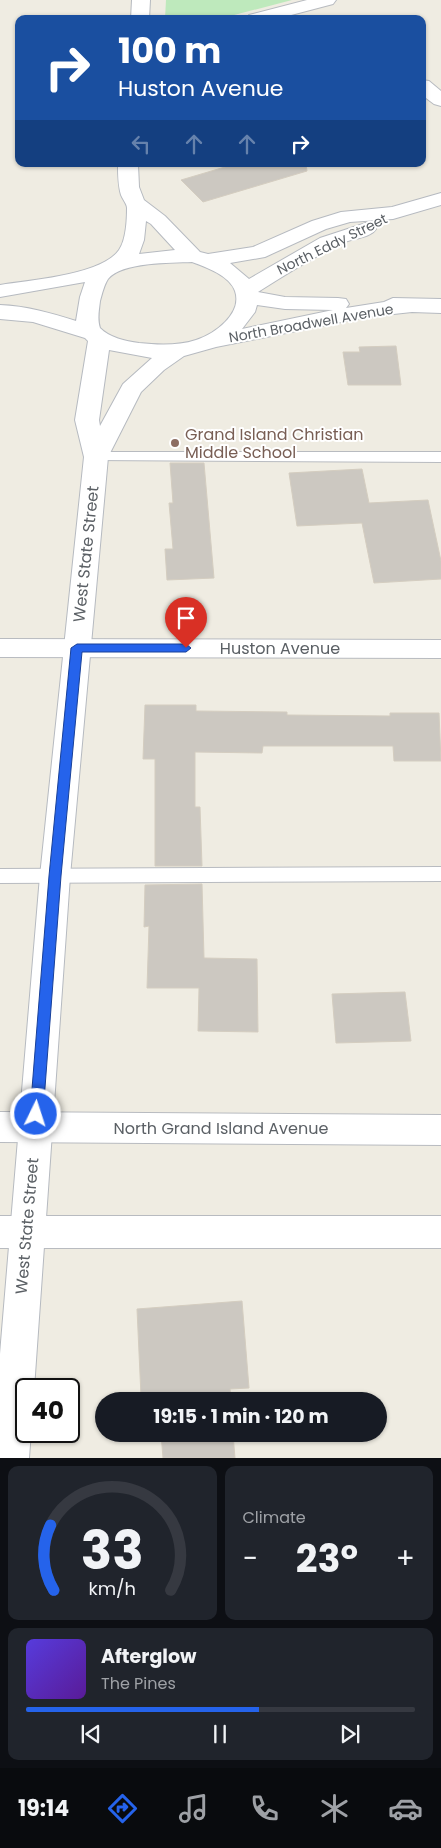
<!DOCTYPE html>
<meta charset="utf-8">
<style>
body{margin:0;font-family:Poppins,sans-serif;background:#20242c;color:#f1f3f6;height:100vh;display:flex;flex-direction:column;font-size:19px;white-space:nowrap}
*{box-sizing:border-box;margin:0}
p{font-size:16px;color:#9ea1a6}
.icon{flex:none;width:28px;height:28px;fill:none;stroke:currentColor;stroke-width:2;stroke-linecap:round;stroke-linejoin:round}
.map{position:relative;height:1458px;overflow:hidden}
.side{display:flex;flex-direction:column;gap:8px;padding:8px;background:#0d0f14;flex:1}
.side>*{flex:none}
.top-card{position:absolute;left:15px;top:15px;width:411px;height:152px;border-radius:10px;box-shadow:0 1px 4px #0004;background:#1a4fa0;color:#fff;overflow:hidden}
.speed{position:absolute;left:15px;top:1378px;display:flex;gap:10px;font-size:25px;font-weight:700;text-align:center}
.speed>*{display:grid;place-content:center;width:65px;height:65px;border-radius:50%;background:#171b24;box-shadow:0 1px 4px #0004;line-height:1}
.speed .limit{border:2px solid #111;border-radius:8px;background:#fff;color:#111}
.pin{position:absolute;display:grid;place-items:center;width:42px;height:42px;color:#fff;margin:-51px -21px;border-radius:50% 50% 50% 0;rotate:-45deg;box-shadow:0 0 5px #0007}
.pin .icon{rotate:45deg}
.me{position:absolute;width:55px;margin:-28px;rotate:4deg;stroke-linejoin:round;filter:drop-shadow(0 0 4px #0008)}
.turn{display:flex;align-items:center;gap:18px;height:105px;padding:0 20px;font-size:22px}
.turn .icon{width:65px;height:65px;stroke-width:2.5}
.turn b{display:block;font-size:35px;line-height:42px}
.lanes{display:flex;align-items:center;height:48px;padding:0 20px;background:#0003;justify-content:center;gap:25px;direction:ltr}
.lanes .off{opacity:.35}
.big{font-size:38px;font-weight:700;line-height:1.1}
.side .tile{flex:1;display:flex;flex-direction:column;justify-content:center;gap:8px;min-width:0;padding:0 18px;border-radius:10px;background:#20242c}
.side .dial{align-items:center;gap:0}
.dial svg{height:130px;overflow:visible;fill:none;stroke:#363941;stroke-width:7;stroke-linecap:round;text-anchor:middle}
.dial text{fill:#f1f3f6;stroke:none}
.song{display:flex;align-items:center;gap:15px}
.cover{width:60px;height:60px;border-radius:8px;background:linear-gradient(135deg,hsl(250 70% 55%),hsl(270 70% 35%))}
.played{height:5px;border-radius:2px;background:linear-gradient(90deg,#2563eb 60%,#363941 60%)}
.keys{display:flex;justify-content:space-around;direction:ltr}
.heat{display:flex;justify-content:space-between;align-items:center;font-size:28px;direction:ltr}
.side .tiles{flex:1;display:grid;gap:8px;grid-template-columns:1fr 1fr}
.tile:last-child{grid-column:span 2}
.trip{position:absolute;left:95px;top:1392px;width:292px;height:50px;border-radius:25px;background:#171b24;box-shadow:0 1px 4px #0004;font-weight:700;line-height:50px;text-align:center}
.dock{display:flex;height:80px;justify-content:space-around;align-items:center;background:#090b0e;color:#9ea1a6}
.dock .icon{width:35px;height:35px}
.dock .on{color:#2563eb}
.dock b{font-size:22px;color:#f1f3f6}
.map>svg:first-child{display:block}
</style>
<div class="map">
<svg width="441" height="1458" viewBox="0 0 441 1458">
<rect width="100%" height="100%" fill="#efece2"/>
<path fill="#bee9bc" d="M 166,0 L 292,0 L 219,19 L 165,19 Z"/>
<path fill="#ccc8c1" stroke="#d4cdc0" d="M 235,164 L 306,164 L 307,171 L 203,202 L 181,180 Z
M 396,346 L 401,385 L 348,385 L 343,352 L 360,352 L 359,347 Z
M 170,463 L 204,463 L 214,578 L 167,580 L 165,549 L 173,549 L 169,503 L 173,503 Z
M 362,469 L 369,503 L 428,500 L 441,561 L 441,579 L 374,583 L 362,523 L 297,526 L 289,473 Z
M 145,705 L 196,705 L 196,711 L 287,712 L 287,715 L 390,716 L 390,713 L 439,713 L 441,761 L 394,761 L 393,746 L 263,746 L 262,753 L 195,752 L 195,807 L 200,807 L 202,866 L 155,866 L 155,759 L 143,759 Z
M 202,884 L 204,958 L 257,959 L 258,1032 L 198,1031 L 199,988 L 147,988 L 149,926 L 144,927 L 145,885 Z
M 405,992 L 411,1041 L 336,1043 L 332,994 Z
M 242,1301 L 249,1388 L 230,1389 L 231,1401 L 160,1401 L 160,1394 L 141,1396 L 137,1309 Z
M 161,1434 L 233,1434 L 235,1458 L 163,1458 Z"/>
<g fill="none" stroke-linecap="round" stroke-linejoin="round">
<defs>
<path id="lane" d="M 96,452 L 441,452 L 441,462 L 91,460 L 88,457 L 91,454 Z
M 441,867 L 441,881 L 0,883 L 0,869 Z"/>
<path id="street" d="M 307,0 L 336,0 L 333,4 L 276,19 L 246,19 L 249,15 Z
M 422,80 L 429,81 L 441,91 L 441,106 L 434,104 L 422,95 Z
M 0,639 L 441,640 L 441,658 L 0,657 Z
M 0,1112 L 441,1115 L 441,1145 L 0,1142 Z
M 0,1216 L 441,1216 L 441,1248 L 0,1248 Z"/>
<path id="secondary" d="M 132,0 L 150,0 L 149,19 L 131,19 Z
M 118,164 L 138,164 L 139,187 L 144,200 L 165,216 L 200,252 L 208,254 L 253,247 L 312,221 L 341,212 L 392,207 L 441,193 L 441,205 L 393,219 L 350,222 L 326,229 L 265,257 L 230,263 L 249,279 L 320,238 L 366,223 L 373,225 L 376,229 C 370,238 355,238 345,242 C 315,256 286,274 258,292 L 285,297 L 338,298 L 346,299 L 349,304 L 346,308 L 384,302 L 393,298 L 441,299 L 441,313 L 412,312 L 366,317 L 216,347 L 184,356 L 164,370 L 141,392 L 108,457 L 70,876 L 34,1389 L 26,1389 L 26,1431 L 31,1431 L 29,1458 L 0,1458 L 0,1354 L 40,876 L 84,457 L 75,420 L 88,341 L 85,338 L 33,322 L 0,319 L 0,305 C 27,306 51,313 76,321 L 80,297 L 85,282 L 0,297 L 0,285 C 30,280 102,275 119,250 C 126,240 127,220 127,208 C 127,204 123,200 121,195 C 118,185 118,174 118,164 ZM 146,221 L 151,224 L 175,250 L 139,254 L 144,240 ZM 192,262 C 206,267 230,276 235,291 C 243,314 214,334 196,340 C 178,346 157,345 139,343 C 125,341 110,338 100,328 C 97,319 99,310 100,301 C 102,294 104,285 108,279 C 121,262 171,263 192,262 ZM 257,305 L 285,309 L 333,310 L 242,329 L 255,312 ZM 109,350 L 152,358 L 123,384 L 100,426 L 99,420 Z"/>
</defs>
<use href="#lane" stroke="#b8bbc0" stroke-width="2"/>
<use href="#street" stroke="#b8bbc0" stroke-width="2"/>
<use href="#secondary" stroke="#b6bac0" stroke-width="2"/>
<use href="#lane" fill="#fff" fill-rule="evenodd"/>
<use href="#street" fill="#fff" fill-rule="evenodd"/>
<use href="#secondary" fill="#fff" fill-rule="evenodd"/>
</g>
<path fill="#2563eb" stroke="#184099" d="M 77,644 L 186,644 L 191,648 L 186,652 L 82,652 L 61,876 L 43,1114 L 41,1118 L 36,1120 L 32,1118 L 30,1114 L 49,876 L 71,648 Z"/>
<circle fill="#8d6e63" stroke="#fff" stroke-width="2" cx="175" cy="443" r="5"/>
<g text-anchor="middle" dominant-baseline="central" stroke-width="4" stroke-linejoin="round" paint-order="stroke">
<g font-size="14" fill="#5b6065" stroke="#fff">
<text transform="translate(332 244) rotate(-26)">North Eddy Street</text>
<text transform="translate(311 323) rotate(-10)">North Broadwell Avenue</text>
</g>
<g font-size="16" fill="#785e54" stroke="#fff" text-anchor="start">
<text x="185" y="434">Grand Island Christian<tspan x="185" dy="18">Middle School</tspan></text>
</g>
<g font-size="16" fill="#5b6065" stroke="#fff">
<text transform="translate(86 554) rotate(-84)">West State Street</text>
<text x="280" y="648">Huston Avenue</text>
<text x="221" y="1128">North Grand Island Avenue</text>
<text transform="translate(27 1226) rotate(-85)">West State Street</text>
</g>
</g>
</svg>
<div class="speed"><div class="limit">40</div></div>
<div class="pin" style="left:186px;top:648px;background:#d93025"><svg class="icon" aria-label="arrive" viewBox="0 0 24 24"><path d="M6 21V4h12l-3 4 3 4H6"/></svg></div>
<svg class="me" style="left:36px;top:1114px" viewBox="-20 -20 40 40"><circle r="17" fill="#2563eb" stroke="#fff" stroke-width="3"/><path d="M0-11L8 9 0 5-8 9z" fill="#fff"/></svg>
<div class="trip">19:15 · 1 min · 120 m</div>
<div class="top-card">
<div class="turn"><svg class="icon" aria-label="right" viewBox="0 0 24 24"><path d="M7 20v-9h11M14 6l5 5-5 5"/></svg><div><b>100 m</b>Huston Avenue</div></div>
<div class="lanes"><svg class="icon off" aria-label="left" viewBox="0 0 24 24"><path d="M17 20v-9H6M10 6l-5 5 5 5"/></svg><svg class="icon off" aria-label="ahead" viewBox="0 0 24 24"><path d="M12 20V5M6 11l6-6 6 6"/></svg><svg class="icon off" aria-label="ahead" viewBox="0 0 24 24"><path d="M12 20V5M6 11l6-6 6 6"/></svg><svg class="icon" aria-label="right" viewBox="0 0 24 24"><path d="M7 20v-9h11M14 6l5 5-5 5"/></svg></div>
</div>
</div>
<section class="side">
<div class="tiles">
<div class="tile dial"><svg viewBox="0 0 100 80">
<path d="M14 69A42 42 0 1 1 86 69"/>
<path d="M14 69A42 42 0 0 1 12 29" stroke="#2563eb"/>
<text x="50" y="56" font-size="32" font-weight="700">33</text>
<text x="50" y="72" font-size="11">km/h</text>
</svg></div>
<div class="tile"><p>Climate</p>
<div class="heat"><a>−</a><b class="big">23°</b><a>+</a></div>
</div>
<div class="tile">
<div class="song"><i class="cover"></i><div><b>Afterglow</b><p>The Pines</p></div></div>
<div class="played"></div>
<div class="keys"><svg class="icon" aria-label="previous" viewBox="0 0 24 24"><path d="M18 5L8 12l10 7zM5 5v14"/></svg><svg class="icon" aria-label="pause" viewBox="0 0 24 24"><path d="M8 5v14M16 5v14"/></svg><svg class="icon" aria-label="next" viewBox="0 0 24 24"><path d="M6 5l10 7-10 7zM19 5v14"/></svg></div>
</div>
</div>
</section>
<nav class="dock">
<b>19:14</b>
<svg class="icon on" aria-label="directions" viewBox="0 0 24 24"><path d="M12 3l9 9-9 9-9-9zM9 14v-3h6M13 9l2 2-2 2"/></svg>
<svg class="icon" aria-label="music" viewBox="0 0 24 24"><path d="M9 18V5l10-2v13"/><circle cx="6" cy="18" r="3"/><circle cx="16" cy="16" r="3"/></svg>
<svg class="icon" aria-label="phone" viewBox="0 0 24 24"><path d="M5 4h4l2 5-3 2q2 4 5 5l2-3 5 2v4C11 20 4 13 5 4z"/></svg>
<svg class="icon" aria-label="climate" viewBox="0 0 24 24"><path d="M12 3v18M4 7l16 10M4 17L20 7"/></svg>
<svg class="icon" aria-label="car" viewBox="0 0 24 24"><path d="M5 17H2v-5l4-1 3-4h7l3 4 3 1v5h-3M9 17h6M6 11h13"/><circle cx="7" cy="17" r="2"/><circle cx="17" cy="17" r="2"/></svg>
</nav>
